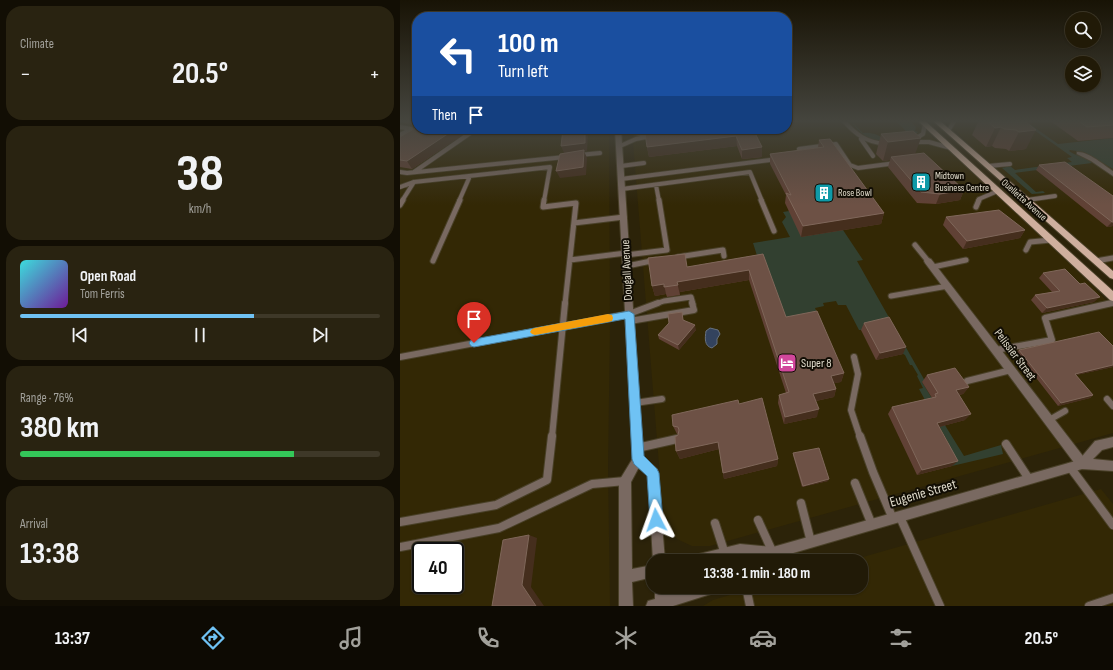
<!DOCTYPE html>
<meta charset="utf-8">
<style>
body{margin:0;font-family:"Sofia Sans Condensed",sans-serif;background:#292311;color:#f1f3f6;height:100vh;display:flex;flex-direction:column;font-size:15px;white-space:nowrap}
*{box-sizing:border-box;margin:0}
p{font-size:13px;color:#a2a19b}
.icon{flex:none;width:22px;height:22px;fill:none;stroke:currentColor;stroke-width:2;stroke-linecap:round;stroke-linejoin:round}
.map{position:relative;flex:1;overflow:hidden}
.drawer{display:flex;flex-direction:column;gap:6px;padding:6px;background:#120e04;width:400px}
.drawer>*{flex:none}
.guide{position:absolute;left:12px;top:12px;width:380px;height:122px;border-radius:16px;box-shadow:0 1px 3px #0004,0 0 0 1px #3e3828;background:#1a4fa0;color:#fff;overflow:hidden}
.buttons{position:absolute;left:665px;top:12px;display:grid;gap:8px}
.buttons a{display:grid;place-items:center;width:36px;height:36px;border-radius:50%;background:#211a07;box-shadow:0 1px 3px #0004,0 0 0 1px #3e3828;font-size:20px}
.speed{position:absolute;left:12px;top:542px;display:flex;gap:8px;font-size:20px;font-weight:700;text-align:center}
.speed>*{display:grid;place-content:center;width:52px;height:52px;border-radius:50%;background:#211a07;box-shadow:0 1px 3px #0004,0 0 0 1px #3e3828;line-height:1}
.speed .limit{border:2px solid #111;border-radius:6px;background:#fff;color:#111}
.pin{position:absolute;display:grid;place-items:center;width:34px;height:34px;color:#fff;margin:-41px -17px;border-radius:50% 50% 50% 0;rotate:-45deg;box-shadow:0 0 4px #0007}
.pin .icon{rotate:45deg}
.me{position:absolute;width:44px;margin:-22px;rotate:356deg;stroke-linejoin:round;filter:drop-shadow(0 0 3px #0008)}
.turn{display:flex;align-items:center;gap:14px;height:84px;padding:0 20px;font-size:18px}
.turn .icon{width:52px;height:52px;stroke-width:2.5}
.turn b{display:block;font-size:28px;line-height:34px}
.then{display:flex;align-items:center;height:38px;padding:0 20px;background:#0003;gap:8px;font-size:15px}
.big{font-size:30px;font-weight:700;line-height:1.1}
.drawer .tile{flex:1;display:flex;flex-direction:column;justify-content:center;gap:6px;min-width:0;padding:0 14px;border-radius:16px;background:#292311}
.drawer .dial{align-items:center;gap:0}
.dial b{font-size:52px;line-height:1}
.song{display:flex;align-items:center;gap:12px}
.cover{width:48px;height:48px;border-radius:6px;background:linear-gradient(135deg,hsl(180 70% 55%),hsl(280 70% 35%))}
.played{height:4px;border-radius:2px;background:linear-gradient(90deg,#6fc2f4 65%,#3e3828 65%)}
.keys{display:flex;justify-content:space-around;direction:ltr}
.heat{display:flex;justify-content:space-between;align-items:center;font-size:22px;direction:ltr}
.charge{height:6px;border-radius:3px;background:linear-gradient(90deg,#34c759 76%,#3e3828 0)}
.trip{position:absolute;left:246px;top:554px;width:222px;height:40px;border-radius:16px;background:#211a07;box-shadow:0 1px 3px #0004,0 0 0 1px #3e3828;font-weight:700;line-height:40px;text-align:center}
.tabs{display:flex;height:64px;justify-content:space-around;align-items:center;background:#0d0a03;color:#a2a19b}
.tabs .icon{width:28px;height:28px}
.tabs .on{color:#6fc2f4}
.tabs b{font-size:18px;color:#f1f3f6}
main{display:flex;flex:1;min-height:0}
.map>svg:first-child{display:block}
</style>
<main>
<section class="drawer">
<div class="tile"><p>Climate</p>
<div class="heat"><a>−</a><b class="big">20.5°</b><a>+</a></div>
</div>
<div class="tile dial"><b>38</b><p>km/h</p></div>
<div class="tile">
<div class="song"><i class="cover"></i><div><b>Open Road</b><p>Tom Ferris</p></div></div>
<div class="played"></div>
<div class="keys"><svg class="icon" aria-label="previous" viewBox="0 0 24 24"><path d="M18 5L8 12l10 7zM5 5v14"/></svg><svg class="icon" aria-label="pause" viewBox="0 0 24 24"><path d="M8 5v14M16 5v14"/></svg><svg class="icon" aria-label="next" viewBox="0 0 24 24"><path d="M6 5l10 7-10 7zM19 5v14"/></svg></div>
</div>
<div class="tile"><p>Range · 76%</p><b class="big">380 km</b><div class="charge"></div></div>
<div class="tile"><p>Arrival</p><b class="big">13:38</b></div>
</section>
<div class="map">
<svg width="713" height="606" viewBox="0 0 713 606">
<rect width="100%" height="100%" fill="#2c2309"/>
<path fill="#332805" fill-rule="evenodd" d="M 0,120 L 17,120 L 17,129 L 209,129 L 210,325 L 208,468 L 210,606 L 0,606 ZM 21,551 L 55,551 L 55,585 L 21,585 Z
M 387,120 L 512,120 L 553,154 L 693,286 L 713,308 L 713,433 L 310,546 L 292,546 L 277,539 L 265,522 L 262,502 L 232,129 L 387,129 Z
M 543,120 L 713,120 L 713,270 L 569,145 L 557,132 Z
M 701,489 L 713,504 L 713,606 L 303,606 L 313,600 L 357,587 L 461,587 L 461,561 L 449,561 Z"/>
<path fill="#324030" d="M 450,120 L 463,133 C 469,132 479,134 483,139 L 507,132 L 495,120 L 509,120 L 516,127 L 515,131 L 518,132 L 515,135 C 499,138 477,146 463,134 C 458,131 454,125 450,120 Z
M 620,120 L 624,120 L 658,144 L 713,138 L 713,169 L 684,152 L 670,150 L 669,151 C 676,156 686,157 692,163 L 615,173 L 636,192 L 643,191 L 645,193 L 632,194 L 602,168 L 610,166 L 615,170 L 672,162 L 667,158 L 672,157 Z
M 389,211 L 443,230 L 463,260 L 457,261 L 525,381 L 522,382 L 533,400 L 530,401 L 564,456 L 601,445 L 603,454 L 552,466 L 541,446 L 549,444 L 519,389 L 523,388 L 517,376 L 518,375 L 512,365 L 510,365 L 505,355 L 461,330 L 459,330 L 446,305 L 438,305 L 436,301 L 423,303 L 424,306 L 415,308 L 420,320 L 384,326 L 360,265 L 353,243 L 390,237 L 382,222 L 386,217 L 383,212 Z"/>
<path fill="#33435e" stroke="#67717f" d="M 310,328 L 318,330 L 320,334 L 317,339 L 317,344 L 312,348 C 304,346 305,338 306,331 Z"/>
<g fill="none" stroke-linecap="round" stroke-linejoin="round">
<defs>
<path id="service-far3" d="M 443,120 C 456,135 466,142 486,144
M 0,127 L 11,129 L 0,135
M 139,129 L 143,129
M 218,129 L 246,135
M 548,131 L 555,120
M 461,139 L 473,156
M 513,140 L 523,134 L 525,124
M 512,142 L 529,142 L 551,148
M 220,146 L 236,139 L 251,136
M 179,155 L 200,153
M 402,156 L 403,155 L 399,149 L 436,144 L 450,165 L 458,168 L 496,163
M 221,166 L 244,163
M 588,166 L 610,164
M 0,172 L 7,173 L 165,157
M 14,172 L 76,129
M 221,179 L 378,159
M 256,185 L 259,201
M 0,187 L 14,182 L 150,167 L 144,201
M 222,189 L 350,172 L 362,201
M 627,200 L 655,196
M 2,201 L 14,182
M 59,201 L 70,176
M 578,201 L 579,199 L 598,191"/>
<path id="service-far2" d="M 144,200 L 143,207 L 176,203 L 165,304
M 361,200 L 374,231
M 0,205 L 3,200
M 576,207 L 579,200
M 174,223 L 224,217
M 515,245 L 528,261
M 626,250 L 630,242 L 651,240
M 226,255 L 267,250 L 259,200
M 278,257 L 323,250 L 324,256
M 170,260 L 226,253
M 33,261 L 60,200
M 696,261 L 713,258
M 227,266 L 256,260
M 533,267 L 566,260
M 491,296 L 548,286
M 255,304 L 264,301 L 291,297 L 293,304
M 707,304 L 713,303"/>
<path id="service-far1" d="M 230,321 L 294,310 L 292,303
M 596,350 L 652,340 L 645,318 L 712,303
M 0,357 L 229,314 L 258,303
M 454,357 L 458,374 L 451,410 L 460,437
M 567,381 L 611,370
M 707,399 L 713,406
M 235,403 L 262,399
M 649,420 L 665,411
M 152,437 L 165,303"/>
<path id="service" d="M 460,436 L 473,472 L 493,519
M 606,444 L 629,479
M 237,448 L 277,439
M 670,467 L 713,525
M 455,483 L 472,525
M 401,503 L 411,542
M 500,517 L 540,606
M 358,520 L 373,553
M 0,522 L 96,505 L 147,480 L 152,436
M 315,523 L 325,554
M 0,547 L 99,528 L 192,484 L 225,481
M 346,587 L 350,606
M 689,606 L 713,598"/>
<path id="minor" d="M 677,152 C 688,151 704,165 713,171 L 713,176 L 691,161 L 677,154 Z
M 528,258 L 531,259 L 686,460 L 687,464 L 686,468 L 682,469 L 678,468 L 525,263 L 524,261 L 525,259 Z"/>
<path id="tertiary" d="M 215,129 L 221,129 L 243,457 L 257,469 L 258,473 L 265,561 L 253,561 L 248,475 L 239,467 L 231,482 L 232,569 L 253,565 L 253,577 L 232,582 L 233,606 L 219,606 L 219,481 L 233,458 Z
M 713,437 L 713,447 L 702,450 L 693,459 L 713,461 L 713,471 L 682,469 L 376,558 L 373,561 L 358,561 L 359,558 L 340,556 L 320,561 L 289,561 L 291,557 L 295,555 L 340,544 L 373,547 L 679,460 L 695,441 Z
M 255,587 L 267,587 L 268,595 L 292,587 L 318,587 L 317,592 L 273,606 L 246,606 L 248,601 L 255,599 Z"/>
<path id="primary" d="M 517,120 L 524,120 L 713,291 L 713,301 L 710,300 Z
M 532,120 L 539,120 L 713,271 L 713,279 L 710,278 Z"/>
</defs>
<use href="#service-far3" stroke="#494028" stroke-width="5.5"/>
<use href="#service-far2" stroke="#494028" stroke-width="7"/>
<use href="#service-far1" stroke="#494028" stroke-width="8"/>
<use href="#service" stroke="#494028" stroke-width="10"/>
<use href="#minor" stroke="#494028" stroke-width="2"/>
<use href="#tertiary" stroke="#494028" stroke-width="2"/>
<use href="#primary" stroke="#494028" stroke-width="2"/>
<use href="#service-far3" stroke="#796961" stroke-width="4"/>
<use href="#service-far2" stroke="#796961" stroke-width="5"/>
<use href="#service-far1" stroke="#796961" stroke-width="6"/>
<use href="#service" stroke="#796961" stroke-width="8"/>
<use href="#minor" fill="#796961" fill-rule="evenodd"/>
<use href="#tertiary" fill="#796961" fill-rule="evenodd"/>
<use href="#primary" fill="#cfaf9e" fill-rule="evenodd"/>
</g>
<path fill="#604135" d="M 2,120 L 17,120 L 17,125 L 4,123 Z
M 579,120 L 631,120 L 630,126 L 626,149 L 609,151 L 606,149 L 595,148 L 592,146 L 586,147 L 572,135 Z
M 649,120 L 713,120 L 713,138 L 678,141 Z
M 17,129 L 71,129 L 12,169 L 0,167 L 0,137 Z
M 353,129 L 362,157 L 342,159 L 337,146 L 249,157 L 247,147 L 297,131 Z
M 481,134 L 515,154 L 564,190 L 560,200 L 536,204 L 517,203 L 488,167 L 490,160 L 483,161 L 476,154 Z
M 419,140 L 484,213 L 481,224 L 401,237 L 385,203 L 386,195 L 370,164 L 370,154 L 418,148 Z
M 639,165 L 713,196 L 713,226 L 707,227 L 636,170 Z
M 546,217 L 625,230 L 620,238 L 563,249 L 543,225 Z
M 363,254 L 386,317 L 444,373 L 441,382 L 434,383 L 436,389 L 434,397 L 416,401 L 417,417 L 384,424 L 378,403 L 379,395 L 386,393 L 349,280 L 280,292 L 280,295 L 267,297 L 266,294 L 255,296 L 252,286 L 287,267 Z
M 643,273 L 694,302 L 642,313 L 631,300 L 635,295 L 652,292 L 639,278 Z
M 284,320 L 296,330 L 279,350 L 259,339 L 258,335 Z
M 464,323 L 503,354 L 476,360 L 461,330 Z
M 713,346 L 713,367 L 676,375 L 693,395 L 690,398 L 658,406 L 616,352 L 619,350 Z
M 527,375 L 569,387 L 563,394 L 559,395 L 565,420 L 539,427 L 552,466 L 517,475 L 488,414 L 492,407 L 531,398 L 532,398 L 522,382 Z
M 339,404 L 378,459 L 377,466 L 324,479 L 319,449 L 280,459 L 276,451 L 278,434 L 277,434 L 273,426 Z
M 393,453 L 428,481 L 402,487 L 393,455 Z"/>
<path fill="#452e1d" d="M 633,121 L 627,131 L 636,130 L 626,149 L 609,151 L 619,132 L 626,122 Z
M 601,127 L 592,146 L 586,147 L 595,128 Z
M 55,129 L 71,129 L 12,169 L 7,161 Z
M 185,129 L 186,129 L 188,134 L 187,151 L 184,151 L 187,158 L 186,175 L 160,178 L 156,171 L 164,153 L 161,146 Z
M 336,136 L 337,146 L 249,157 L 247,147 Z
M 521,138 L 514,157 L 491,157 L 490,160 L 483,161 L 488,142 Z
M 362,147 L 362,157 L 342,159 L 342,150 Z
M 564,190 L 560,200 L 536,204 L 540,194 Z
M 484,213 L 481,224 L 401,237 L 403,226 Z
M 712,222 L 713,222 L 713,226 L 707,227 Z
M 625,230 L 620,238 L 563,249 L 567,241 Z
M 349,270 L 349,280 L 280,292 L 280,295 L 277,282 Z
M 264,284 L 266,294 L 255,296 L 252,286 Z
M 700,297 L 694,302 L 642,313 L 647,308 Z
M 295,325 L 296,330 L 279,350 L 278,345 Z
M 506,347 L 503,354 L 476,360 L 480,353 Z
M 713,365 L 713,367 L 672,376 L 675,374 Z
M 444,373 L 441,382 L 429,384 L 431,376 Z
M 569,387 L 563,394 L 551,397 L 556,390 Z
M 436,389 L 434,397 L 411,402 L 413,394 Z
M 693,395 L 690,398 L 658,406 L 661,403 Z
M 419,409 L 417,417 L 384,424 L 385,417 Z
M 571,414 L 565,420 L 532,429 L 537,423 Z
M 318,442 L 319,449 L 280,459 L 276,451 Z
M 378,459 L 377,466 L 324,479 L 323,473 Z
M 558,461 L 552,466 L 517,475 L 522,470 Z
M 429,479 L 428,481 L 402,487 L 403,486 Z
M 129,535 L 137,538 L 131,587 L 144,606 L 136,606 L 122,585 Z"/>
<path fill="#6d5145" stroke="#7f675a" d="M 586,120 L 631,120 L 633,121 L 626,122 L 636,130 L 619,132 L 616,130 L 604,129 L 601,127 L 595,128 Z
M 677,120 L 713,120 L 713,125 L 687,127 Z
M 17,127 L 17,129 L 55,129 L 7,161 L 0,160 L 0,137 Z
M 163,129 L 185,129 L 185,143 L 161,146 Z
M 282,129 L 297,129 L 297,131 L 317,129 L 353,129 L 362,147 L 342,150 L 336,136 L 247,147 L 245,133 Z
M 513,131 L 521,138 L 488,142 L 481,134 Z
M 430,139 L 484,213 L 403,226 L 386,193 L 391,195 L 370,154 L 424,147 L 419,140 Z
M 184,150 L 183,167 L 156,171 L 160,154 Z
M 524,153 L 564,190 L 540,194 L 521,192 L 491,157 Z
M 665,162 L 713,196 L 713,222 L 712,222 L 639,165 Z
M 599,210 L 625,230 L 567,241 L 546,217 Z
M 285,254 L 287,267 L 363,254 L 386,317 L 417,311 L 444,373 L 431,376 L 436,389 L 413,394 L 419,409 L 385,417 L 379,395 L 389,392 L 349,270 L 277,282 L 278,285 L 264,287 L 264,284 L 252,286 L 248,258 Z
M 665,269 L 680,284 L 685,283 L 700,297 L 647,308 L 635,295 L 660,291 L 643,273 Z
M 282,312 L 283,320 L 295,325 L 278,345 L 258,335 L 269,323 L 268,314 Z
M 489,317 L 506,347 L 480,353 L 464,323 Z
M 699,332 L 713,346 L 713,365 L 675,374 L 693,395 L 661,403 L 619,350 Z
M 555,368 L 569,387 L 556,390 L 571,414 L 537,423 L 558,461 L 522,470 L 492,407 L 536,397 L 535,394 L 538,393 L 527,375 Z
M 362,398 L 378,459 L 323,473 L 318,442 L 276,451 L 275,437 L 278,435 L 279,430 L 278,427 L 273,426 L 272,415 L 338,400 L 339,404 Z
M 419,448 L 429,479 L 403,486 L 393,453 Z
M 129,535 L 122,585 L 136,606 L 92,606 L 103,540 Z"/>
<linearGradient id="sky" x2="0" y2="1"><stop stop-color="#181305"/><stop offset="0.59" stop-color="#45453e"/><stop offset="1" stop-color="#45453e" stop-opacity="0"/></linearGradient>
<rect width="713" height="205" fill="url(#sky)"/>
<path fill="#6fc2f4" stroke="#487e9f" d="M 229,311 L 234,314 L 244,456 L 257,469 L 259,473 L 263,520 L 261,525 L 256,527 L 252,525 L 250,520 L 247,476 L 234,464 L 232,459 L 225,319 L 74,347 L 71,346 L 69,343 L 71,340 L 74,339 Z"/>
<path fill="#f59e0b" d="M 208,314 L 212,315 L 213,318 L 212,321 L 208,322 L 135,335 L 132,334 L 130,332 L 132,329 L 135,328 Z"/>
<defs>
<symbol id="building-square" viewBox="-11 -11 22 22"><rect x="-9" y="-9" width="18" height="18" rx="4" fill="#0f9aa8" stroke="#110d04"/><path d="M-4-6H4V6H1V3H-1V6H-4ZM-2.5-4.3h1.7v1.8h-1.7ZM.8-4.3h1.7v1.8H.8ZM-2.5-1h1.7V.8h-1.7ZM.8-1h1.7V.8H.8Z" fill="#fff"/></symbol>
<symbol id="hotel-square" viewBox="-11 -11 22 22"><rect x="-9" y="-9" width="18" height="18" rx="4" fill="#d1479c" stroke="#110d04"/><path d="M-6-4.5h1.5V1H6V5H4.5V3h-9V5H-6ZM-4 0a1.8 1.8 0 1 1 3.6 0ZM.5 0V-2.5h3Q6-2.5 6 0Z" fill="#fff"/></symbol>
</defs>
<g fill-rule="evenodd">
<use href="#building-square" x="510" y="171" width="22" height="22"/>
<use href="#building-square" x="413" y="182" width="22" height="22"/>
<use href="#hotel-square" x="376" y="352" width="22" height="22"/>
</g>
<g text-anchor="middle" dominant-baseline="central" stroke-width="4" stroke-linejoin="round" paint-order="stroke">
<g font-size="10" fill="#e0dbcb" stroke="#110d04" text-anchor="start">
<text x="535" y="176">Midtown<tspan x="535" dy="12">Business Centre</tspan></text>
<text x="438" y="193">Rose Bowl</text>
</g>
<g font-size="10" fill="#e0dbcb" stroke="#110d04">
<text transform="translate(624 200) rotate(42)">Ouellette Avenue</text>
</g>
<g font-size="12" fill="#e0dbcb" stroke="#110d04">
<text transform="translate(227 270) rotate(-93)">Dougall Avenue</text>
<text transform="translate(615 355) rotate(53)">Pelissier Street</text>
</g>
<g font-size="12" fill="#e0dbcb" stroke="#110d04" text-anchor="start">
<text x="401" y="363">Super 8</text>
</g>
<g font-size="14" fill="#e0dbcb" stroke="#110d04">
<text transform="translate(523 493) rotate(-16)">Eugenie Street</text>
</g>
</g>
</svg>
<div class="buttons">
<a><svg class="icon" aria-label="search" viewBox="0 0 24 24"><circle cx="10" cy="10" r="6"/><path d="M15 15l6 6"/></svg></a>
<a><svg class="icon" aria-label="layers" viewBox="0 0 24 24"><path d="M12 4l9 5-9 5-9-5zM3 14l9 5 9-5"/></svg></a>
</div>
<div class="speed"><div class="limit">40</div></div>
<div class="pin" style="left:74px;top:343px;background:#d93025"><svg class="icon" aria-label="arrive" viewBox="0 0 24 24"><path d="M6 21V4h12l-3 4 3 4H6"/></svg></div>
<svg class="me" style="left:256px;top:520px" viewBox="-20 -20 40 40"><path d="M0-17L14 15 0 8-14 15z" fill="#6fc2f4" stroke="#fff" stroke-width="4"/></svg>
<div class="trip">13:38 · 1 min · 180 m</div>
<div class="guide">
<div class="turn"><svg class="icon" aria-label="left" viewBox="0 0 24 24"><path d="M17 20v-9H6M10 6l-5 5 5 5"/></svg><div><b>100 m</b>Turn left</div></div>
<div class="then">Then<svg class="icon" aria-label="arrive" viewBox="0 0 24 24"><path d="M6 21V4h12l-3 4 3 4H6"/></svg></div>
</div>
</div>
</main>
<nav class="tabs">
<b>13:37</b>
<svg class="icon on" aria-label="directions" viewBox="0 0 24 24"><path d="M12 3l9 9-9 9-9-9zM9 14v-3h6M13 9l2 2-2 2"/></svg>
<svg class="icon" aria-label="music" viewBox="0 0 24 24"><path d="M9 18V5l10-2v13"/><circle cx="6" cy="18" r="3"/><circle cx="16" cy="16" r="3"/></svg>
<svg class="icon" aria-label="phone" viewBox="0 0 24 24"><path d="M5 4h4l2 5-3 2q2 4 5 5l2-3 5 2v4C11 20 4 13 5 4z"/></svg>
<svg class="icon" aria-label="climate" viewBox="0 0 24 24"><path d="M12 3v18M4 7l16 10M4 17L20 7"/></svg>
<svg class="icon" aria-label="car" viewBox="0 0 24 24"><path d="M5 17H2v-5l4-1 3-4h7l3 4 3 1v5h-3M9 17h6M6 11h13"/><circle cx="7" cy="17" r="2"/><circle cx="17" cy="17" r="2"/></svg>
<svg class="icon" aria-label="filters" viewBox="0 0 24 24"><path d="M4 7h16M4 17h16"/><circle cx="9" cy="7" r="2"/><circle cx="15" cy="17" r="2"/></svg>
<b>20.5°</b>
</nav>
